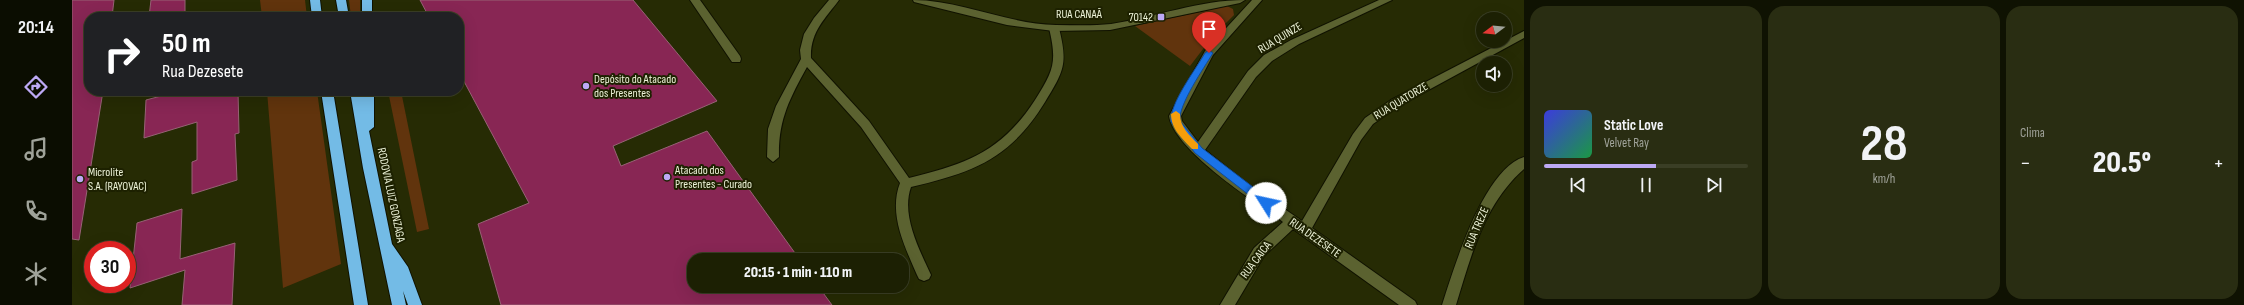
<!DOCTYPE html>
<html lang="pt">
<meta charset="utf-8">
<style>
body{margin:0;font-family:"Sofia Sans Condensed",sans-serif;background:#292d12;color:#f1f3f6;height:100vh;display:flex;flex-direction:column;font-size:15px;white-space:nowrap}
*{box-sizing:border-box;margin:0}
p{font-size:13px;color:#a0a39a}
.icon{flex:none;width:22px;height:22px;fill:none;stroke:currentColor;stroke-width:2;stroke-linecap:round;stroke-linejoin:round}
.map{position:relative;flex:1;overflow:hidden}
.drawer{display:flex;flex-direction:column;gap:6px;padding:6px;background:#0f1202;width:720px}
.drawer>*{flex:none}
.hud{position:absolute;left:12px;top:12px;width:380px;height:84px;border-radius:16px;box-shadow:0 4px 16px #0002,0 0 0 1px #3a3e25;background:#202124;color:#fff;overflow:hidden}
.needle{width:26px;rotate:254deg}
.buttons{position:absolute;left:1404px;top:12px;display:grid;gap:8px}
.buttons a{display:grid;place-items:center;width:36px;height:36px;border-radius:50%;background:#1c2003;box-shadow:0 4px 16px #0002,0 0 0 1px #3a3e25;font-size:20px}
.speed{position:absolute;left:12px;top:241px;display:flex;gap:8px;font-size:20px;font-weight:700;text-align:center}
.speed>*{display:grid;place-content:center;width:52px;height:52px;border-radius:50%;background:#1c2003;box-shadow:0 4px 16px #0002,0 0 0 1px #3a3e25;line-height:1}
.speed .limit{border:6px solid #d22;background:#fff;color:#111}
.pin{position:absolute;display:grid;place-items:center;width:34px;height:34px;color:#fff;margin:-41px -17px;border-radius:50% 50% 50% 0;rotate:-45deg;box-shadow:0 0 4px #0007}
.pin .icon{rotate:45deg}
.me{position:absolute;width:44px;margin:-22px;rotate:305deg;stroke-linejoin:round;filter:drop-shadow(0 0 3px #0008)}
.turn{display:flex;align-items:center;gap:14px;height:84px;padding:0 12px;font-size:18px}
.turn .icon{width:52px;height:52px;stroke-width:2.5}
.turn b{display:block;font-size:28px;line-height:34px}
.big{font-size:30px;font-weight:800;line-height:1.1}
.drawer .tile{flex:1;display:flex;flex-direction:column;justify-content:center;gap:6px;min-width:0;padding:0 14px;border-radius:16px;background:#292d12}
.drawer .dial{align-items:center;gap:0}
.dial b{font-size:52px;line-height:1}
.song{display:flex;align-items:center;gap:12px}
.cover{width:48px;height:48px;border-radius:6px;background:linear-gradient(135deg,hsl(240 70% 55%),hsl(140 70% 35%))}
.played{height:4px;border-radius:2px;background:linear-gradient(90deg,#bda9f5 55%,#3a3e25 55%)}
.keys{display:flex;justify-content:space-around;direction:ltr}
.heat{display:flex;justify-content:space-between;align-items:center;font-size:22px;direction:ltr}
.drawer .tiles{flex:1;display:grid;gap:6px;grid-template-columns:repeat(3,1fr)}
.trip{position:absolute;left:615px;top:253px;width:222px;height:40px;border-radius:16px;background:#1c2003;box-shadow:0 4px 16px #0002,0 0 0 1px #3a3e25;font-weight:800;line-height:40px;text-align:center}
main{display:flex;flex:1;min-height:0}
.tab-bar{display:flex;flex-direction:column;width:72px;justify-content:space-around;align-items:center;background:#0b0d01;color:#a0a39a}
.tab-bar .icon{width:28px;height:28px}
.tab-bar .active{color:#bda9f5}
.tab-bar b{font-size:18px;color:#f1f3f6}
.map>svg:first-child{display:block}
</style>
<main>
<nav class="tab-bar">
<b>20:14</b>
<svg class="icon active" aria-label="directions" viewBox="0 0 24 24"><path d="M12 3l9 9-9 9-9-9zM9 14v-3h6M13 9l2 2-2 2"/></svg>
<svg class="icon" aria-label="music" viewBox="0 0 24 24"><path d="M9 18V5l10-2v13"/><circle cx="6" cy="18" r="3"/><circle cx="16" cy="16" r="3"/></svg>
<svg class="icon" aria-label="phone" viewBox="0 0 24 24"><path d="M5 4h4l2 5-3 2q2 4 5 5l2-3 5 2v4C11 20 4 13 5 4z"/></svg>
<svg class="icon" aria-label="climate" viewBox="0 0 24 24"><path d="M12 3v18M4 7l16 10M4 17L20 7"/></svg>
</nav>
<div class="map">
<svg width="1452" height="305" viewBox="0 0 1452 305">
<rect width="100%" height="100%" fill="#262b04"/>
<path fill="#61340d" d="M 188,0 L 233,0 L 235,17 L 190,17 Z
M 277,0 L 288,0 L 288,17 L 279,17 Z
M 1155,6 L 1161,9 L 1162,15 L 1141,36 L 1118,66 L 1063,26 Z
M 195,91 L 245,91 L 269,264 L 211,288 Z
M 316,91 L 329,91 L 357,229 L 345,232 Z"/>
<path fill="#882654" stroke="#976275" d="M 0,0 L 42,0 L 40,17 L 17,17 L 17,91 L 31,91 L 7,240 L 0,239 Z
M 79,0 L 113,0 L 113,17 L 77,17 Z
M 348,0 L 561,0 L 645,101 L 541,146 L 549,166 L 635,131 L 728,260 L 622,260 L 622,286 L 746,286 L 760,305 L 429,305 L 406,224 L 457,203 L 387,72 L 387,17 L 357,17 Z
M 108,91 L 166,91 L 167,133 L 163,134 L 165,180 L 120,194 L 120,162 L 125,160 L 125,122 L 72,138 L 74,100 Z
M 110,209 L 108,259 L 163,243 L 160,305 L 110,305 L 113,270 L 58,288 L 65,223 Z"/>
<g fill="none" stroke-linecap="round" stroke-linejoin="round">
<defs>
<path id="street" d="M 618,0 L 628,0 L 668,56 L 669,59 L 668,62 L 660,62 Z
M 757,0 L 767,0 C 753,19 738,32 739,58 L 797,121 L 837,178 C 895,164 930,151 963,100 C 982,70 985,62 977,28 L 982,25 L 987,28 C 996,64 992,71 973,102 C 938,159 902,172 839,187 C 829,215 847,249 859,275 L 857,279 L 852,281 L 847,279 L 845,275 C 833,247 816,214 828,183 L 789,127 L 735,67 C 718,98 706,120 707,157 L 701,162 L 695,157 L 696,129 L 704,106 L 729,59 L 728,50 L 732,34 L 742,18 Z
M 1180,0 L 1190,0 L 1141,55 L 1109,116 L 1110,121 L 1126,142 L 1176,71 L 1192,55 L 1219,40 L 1307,0 L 1320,0 L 1227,44 L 1200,61 L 1184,77 L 1133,150 L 1173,182 L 1230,221 L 1281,134 L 1293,118 L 1319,100 L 1452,31 L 1452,38 L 1327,106 L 1301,124 L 1289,140 L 1240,228 L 1343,301 L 1345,305 L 1327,305 L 1221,229 L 1192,256 L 1163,305 L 1148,305 L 1182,248 L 1211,222 C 1182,201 1103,151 1097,116 L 1133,51 Z
M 1452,157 L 1452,169 C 1412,204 1399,256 1384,305 L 1370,305 C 1382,268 1411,170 1452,157 Z"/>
<path id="secondary" d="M 841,0 C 889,0 935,24 984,25 C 1002,25 1021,26 1039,24 C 1084,17 1127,0 1173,0 L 1168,3 L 1038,30 L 982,31 L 935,25 L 842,2 Z"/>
<path id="highway" d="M 238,0 L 248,0 L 250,17 L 240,17 Z
M 264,0 L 274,0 L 277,17 L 267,17 Z
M 290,0 L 300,0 L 300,17 L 290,17 Z
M 249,91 L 261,91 L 296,305 L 282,305 Z
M 278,91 L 290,91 L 290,96 L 290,91 L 302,91 L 302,127 L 297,131 L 320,244 L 336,267 L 350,305 L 336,305 L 331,291 L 334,305 L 320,305 L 291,168 Z"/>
</defs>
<use href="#street" stroke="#101200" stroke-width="2"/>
<use href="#secondary" stroke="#101200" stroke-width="2"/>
<use href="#highway" stroke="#101200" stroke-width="2"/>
<use href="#street" fill="#5b6230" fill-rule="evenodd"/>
<use href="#secondary" fill="#5b6230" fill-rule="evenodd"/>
<use href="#highway" fill="#73bbe6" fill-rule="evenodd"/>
</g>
<path fill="#1a73e8" stroke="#114b97" d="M 1137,50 L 1141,53 C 1132,68 1106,105 1108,121 L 1130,148 L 1198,200 L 1198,206 L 1191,206 L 1123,153 L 1099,122 C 1097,104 1124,69 1133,53 Z"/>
<path fill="#f59e0b" d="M 1104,111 L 1108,114 C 1108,127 1117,135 1126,144 L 1126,149 L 1120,149 C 1110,138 1099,129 1099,114 Z"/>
<g fill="#bda9f5" stroke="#1d2100" stroke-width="1.5">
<rect x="1085" y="13" width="8" height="8" rx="2"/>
<circle cx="514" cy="86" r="4"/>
<circle cx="595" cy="177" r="4"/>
<circle cx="8" cy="179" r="4"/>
</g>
<g text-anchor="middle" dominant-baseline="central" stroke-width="4" stroke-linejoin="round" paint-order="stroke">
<g font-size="12" fill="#ecf2d7" stroke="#1d2100">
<text x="1007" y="14">RUA CANAÃ</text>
<text transform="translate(1208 38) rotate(-31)">RUA QUINZE</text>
<text transform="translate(1329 101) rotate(-31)">RUA QUATORZE</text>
<text transform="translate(319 195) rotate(78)">RODOVIA LUIZ GONZAGA</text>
<text transform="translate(1405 228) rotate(-67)">RUA TREZE</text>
<text transform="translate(1243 238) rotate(35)">RUA DEZESETE</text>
<text transform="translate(1184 260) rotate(-53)">RUA CAICA</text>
</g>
<g font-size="12" fill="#ecf2d7" stroke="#1d2100" text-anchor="start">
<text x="1081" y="17" text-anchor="end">70142</text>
<text x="522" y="79">Depósito do Atacado<tspan x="522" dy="14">dos Presentes</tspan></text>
<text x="603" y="170">Atacado dos<tspan x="603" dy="14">Presentes - Curado</tspan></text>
<text x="16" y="172">Microlite<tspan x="16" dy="14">S.A. (RAYOVAC)</tspan></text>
</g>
</g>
</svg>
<div class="buttons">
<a><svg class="needle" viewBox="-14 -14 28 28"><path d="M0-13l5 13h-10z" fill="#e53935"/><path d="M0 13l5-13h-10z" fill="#a0a39a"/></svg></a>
<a><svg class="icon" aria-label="sound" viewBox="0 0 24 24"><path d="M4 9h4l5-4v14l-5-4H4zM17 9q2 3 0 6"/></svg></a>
</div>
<div class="speed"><div class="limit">30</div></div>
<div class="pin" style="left:1137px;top:53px;background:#d93025"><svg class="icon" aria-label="arrive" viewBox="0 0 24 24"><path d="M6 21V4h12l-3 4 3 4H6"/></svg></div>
<svg class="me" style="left:1194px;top:203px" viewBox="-20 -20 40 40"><circle r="19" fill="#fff"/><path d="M0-13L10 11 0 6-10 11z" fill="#1a73e8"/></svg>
<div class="trip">20:15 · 1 min · 110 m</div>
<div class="hud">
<div class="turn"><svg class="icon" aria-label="right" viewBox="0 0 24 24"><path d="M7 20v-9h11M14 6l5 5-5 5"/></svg><div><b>50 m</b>Rua Dezesete</div></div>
</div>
</div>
<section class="drawer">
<div class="tiles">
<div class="tile">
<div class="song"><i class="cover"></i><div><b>Static Love</b><p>Velvet Ray</p></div></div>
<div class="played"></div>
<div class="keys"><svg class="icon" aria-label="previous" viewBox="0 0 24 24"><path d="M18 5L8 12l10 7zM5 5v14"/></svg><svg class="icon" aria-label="pause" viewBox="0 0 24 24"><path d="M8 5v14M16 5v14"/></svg><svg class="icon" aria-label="next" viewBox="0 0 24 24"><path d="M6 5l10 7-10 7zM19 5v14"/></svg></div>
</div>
<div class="tile dial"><b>28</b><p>km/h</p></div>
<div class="tile"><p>Clima</p>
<div class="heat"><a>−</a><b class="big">20.5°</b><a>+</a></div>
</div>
</div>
</section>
</main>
